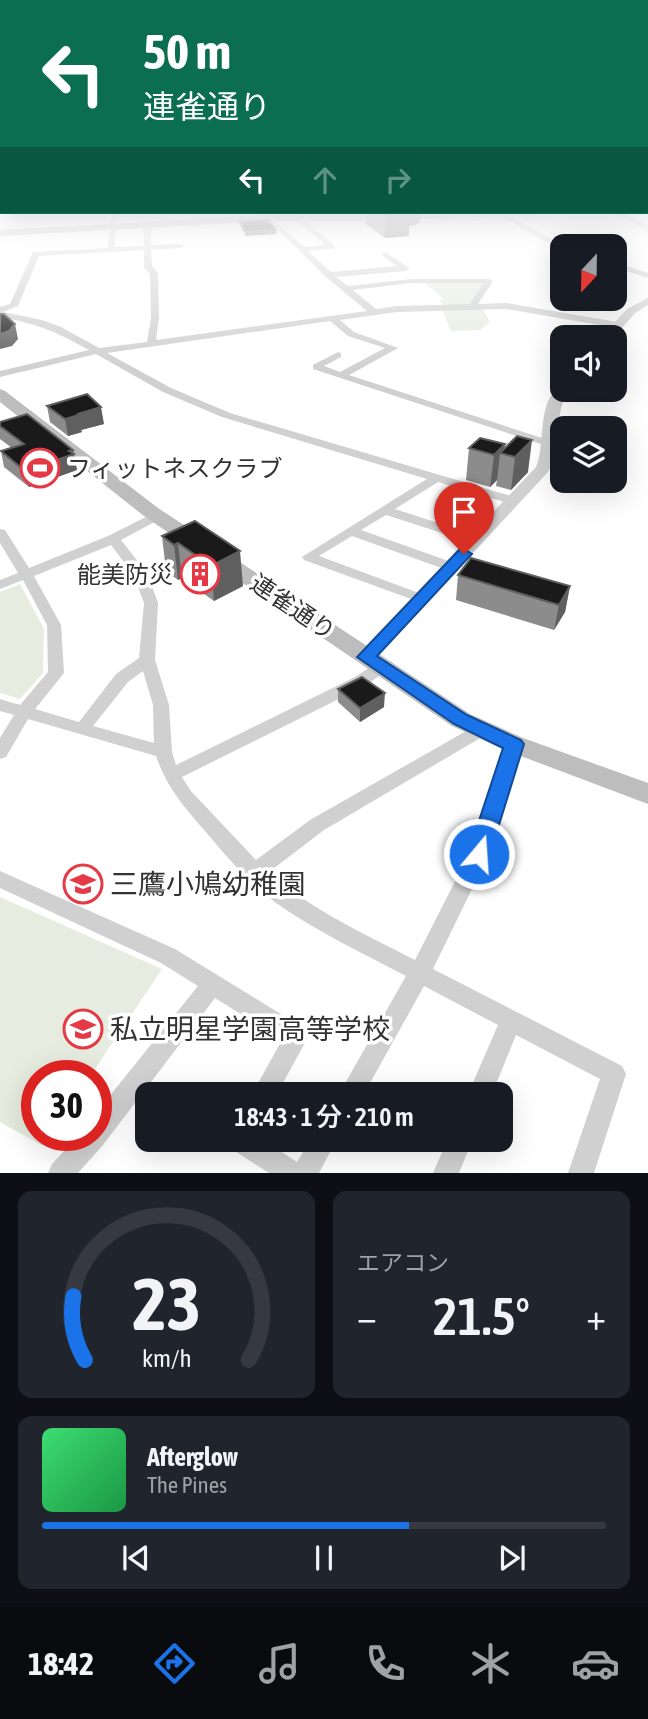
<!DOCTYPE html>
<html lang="ja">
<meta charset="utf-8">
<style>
body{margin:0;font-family:"Asap Condensed","Noto Sans JP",sans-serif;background:#20242c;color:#f1f3f6;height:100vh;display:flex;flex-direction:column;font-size:26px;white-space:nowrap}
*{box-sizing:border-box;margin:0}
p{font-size:23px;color:#9ea1a6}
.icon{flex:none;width:38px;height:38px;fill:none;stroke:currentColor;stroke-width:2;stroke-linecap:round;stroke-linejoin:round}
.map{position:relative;height:1173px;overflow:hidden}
.drawer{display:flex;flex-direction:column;gap:18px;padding:18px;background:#0d0f14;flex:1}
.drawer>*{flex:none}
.hud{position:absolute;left:0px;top:0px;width:649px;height:214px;box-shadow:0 7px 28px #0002;background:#0b6e4f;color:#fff;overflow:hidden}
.needle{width:46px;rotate:202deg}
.fabs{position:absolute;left:550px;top:234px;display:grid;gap:14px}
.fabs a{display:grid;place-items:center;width:77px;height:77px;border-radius:14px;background:#171b24;box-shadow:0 7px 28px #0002;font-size:35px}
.speed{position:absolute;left:21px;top:1060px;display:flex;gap:14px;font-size:35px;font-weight:700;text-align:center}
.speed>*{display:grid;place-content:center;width:91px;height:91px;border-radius:50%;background:#171b24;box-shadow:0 7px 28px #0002;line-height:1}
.speed .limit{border:10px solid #d22;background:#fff;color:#111}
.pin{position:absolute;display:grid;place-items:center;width:60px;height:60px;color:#fff;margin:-72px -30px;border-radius:50% 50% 50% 0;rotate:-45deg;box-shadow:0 0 7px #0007}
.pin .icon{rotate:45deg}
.me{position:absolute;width:77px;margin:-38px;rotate:18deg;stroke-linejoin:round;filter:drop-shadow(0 0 5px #0008)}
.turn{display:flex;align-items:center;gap:24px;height:147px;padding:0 28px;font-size:32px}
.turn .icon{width:91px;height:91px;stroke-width:2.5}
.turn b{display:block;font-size:49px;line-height:60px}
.lanes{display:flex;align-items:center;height:66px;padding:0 28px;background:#0003;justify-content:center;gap:35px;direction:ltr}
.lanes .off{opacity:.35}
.big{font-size:52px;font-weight:600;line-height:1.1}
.drawer .card{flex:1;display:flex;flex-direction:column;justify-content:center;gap:10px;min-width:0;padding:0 24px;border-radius:14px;background:#20242c}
.drawer .dial{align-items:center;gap:0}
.dial svg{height:182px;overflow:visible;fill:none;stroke:#363941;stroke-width:7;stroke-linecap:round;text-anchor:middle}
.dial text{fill:#f1f3f6;stroke:none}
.song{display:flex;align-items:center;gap:21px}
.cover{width:84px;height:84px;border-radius:10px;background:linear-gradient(135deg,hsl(140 70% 55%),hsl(140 70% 35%))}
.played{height:7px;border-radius:4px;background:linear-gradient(90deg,#1a73e8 65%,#363941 65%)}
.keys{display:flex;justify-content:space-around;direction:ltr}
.heat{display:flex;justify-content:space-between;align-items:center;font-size:38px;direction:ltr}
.drawer .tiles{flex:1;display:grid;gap:18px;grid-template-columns:1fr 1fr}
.card:last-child{grid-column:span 2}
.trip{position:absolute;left:135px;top:1082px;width:378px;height:70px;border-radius:14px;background:#171b24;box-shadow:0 7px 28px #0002;font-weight:600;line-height:70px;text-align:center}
.tab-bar{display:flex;height:112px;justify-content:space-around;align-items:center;background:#090b0e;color:#9ea1a6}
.tab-bar .icon{width:49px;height:49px}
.tab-bar .current{color:#1a73e8}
.tab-bar b{font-size:32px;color:#f1f3f6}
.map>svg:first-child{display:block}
</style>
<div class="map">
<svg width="648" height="1173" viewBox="0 0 648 1173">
<rect width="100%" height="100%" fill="#fff"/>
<path fill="#e6ecdf" d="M 422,281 L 487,282 L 471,305 L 443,305 L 440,300 L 444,299 Z
M 442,309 L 483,309 L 490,322 L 480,330 L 451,331 Z
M 20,584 L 44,629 L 43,673 L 20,699 L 0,693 L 0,592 Z
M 0,897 L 162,969 L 90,1076 L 37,1076 L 37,1136 L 50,1136 L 43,1146 L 0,1122 Z"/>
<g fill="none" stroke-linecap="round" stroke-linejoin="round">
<path fill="#d0d0d0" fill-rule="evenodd" d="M 113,212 L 119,212 L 114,247 L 144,246 L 143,225 L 147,223 L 151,225 L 151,245 L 181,244 L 185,246 L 181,248 L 151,250 L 152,266 L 158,273 L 159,318 L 156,340 L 367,311 L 326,277 L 267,219 L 269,216 L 304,247 L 325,245 L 296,219 L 298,216 L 334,245 L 334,249 L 331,249 L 308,251 L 331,272 L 397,266 L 383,256 L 382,254 L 386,252 L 410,269 L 406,271 L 336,277 L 348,286 L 411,279 L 489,279 L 493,281 L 478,304 L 506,303 L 617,322 L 621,325 L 617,328 L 506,309 L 397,312 L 340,320 L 354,332 L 398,348 L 349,375 L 551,441 L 553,443 L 547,446 L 313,369 L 313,365 L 338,352 L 341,353 L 341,357 L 324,366 L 340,372 L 385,348 L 348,336 L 330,321 L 107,353 L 171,388 L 230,413 L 518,498 L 520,501 L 514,505 L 438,482 L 395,509 L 481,537 L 483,540 L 481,543 L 476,544 L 386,515 L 361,530 L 457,564 L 459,567 L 457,570 L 447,570 L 352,536 L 319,556 L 427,596 L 429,599 L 427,602 L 422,603 L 304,560 L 302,557 L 427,479 L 222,417 L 163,392 L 96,354 L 0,377 L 0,371 L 89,350 C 55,331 38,324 0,317 L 0,307 L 10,304 L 33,252 L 107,248 ZM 144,250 L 144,267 L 150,274 L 151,318 L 147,342 L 99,348 L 61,327 L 42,320 L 3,312 L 18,306 L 39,256 ZM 411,283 L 483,283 L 470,304 L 397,306 L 376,309 L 353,290 Z
M 496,212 L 502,212 L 566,247 L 559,249 L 497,214 Z
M 614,262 L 648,273 L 648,278 L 614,267 Z
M 156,512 L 160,513 L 162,516 L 160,519 L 121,540 L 147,573 L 158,603 L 155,660 L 169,705 L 172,752 L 176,765 L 355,677 L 375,664 L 387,664 L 389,668 L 367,685 L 182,777 L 190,790 L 256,860 L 310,820 L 475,726 L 487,726 L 489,730 L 487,734 L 324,830 L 269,872 C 311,910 365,934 415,960 L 469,854 L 505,744 L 508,740 L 514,738 L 520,740 L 523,744 L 489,854 L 433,969 L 622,1066 L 626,1074 L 594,1173 L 568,1173 L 600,1079 L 516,1035 L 492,1094 L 468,1094 L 498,1025 L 424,986 L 364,1094 L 339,1094 L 406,976 C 362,953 316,931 276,903 C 249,883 226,856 205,831 C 184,807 166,786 156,756 L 28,719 L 6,757 L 0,759 L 0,738 L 14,715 L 0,711 L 0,699 L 20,705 L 48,672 L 47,625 L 23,580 L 0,589 L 0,580 L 18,573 L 0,543 L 0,529 L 5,530 L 29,568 L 108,536 ZM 111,545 L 133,574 L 144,603 L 139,658 L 116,674 L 79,722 L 35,709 L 64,673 L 61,625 L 34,576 ZM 143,671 L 153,705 L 154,743 L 93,726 L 128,682 Z
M 0,871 L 175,949 L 305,1029 L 308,1037 L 277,1094 L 252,1094 L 282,1040 L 215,998 L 103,1145 L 78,1173 L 48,1173 L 52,1164 L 78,1136 L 96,1136 L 96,1113 L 198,986 L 161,963 L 0,888 Z
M 227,1139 L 262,1139 L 297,1162 L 311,1139 L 337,1139 L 319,1173 L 269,1173 L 230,1148 Z
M 448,1139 L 473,1139 L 459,1173 L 433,1173 Z"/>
<path fill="#d0d0d0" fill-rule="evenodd" d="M 613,212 L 623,212 L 648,225 L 648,232 Z
M 648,298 L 648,305 L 635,313 L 613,338 L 600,338 L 627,309 Z
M 562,386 L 562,390 L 568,390 C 553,416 563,447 548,472 L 373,661 L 359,661 L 356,657 L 359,653 L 536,467 C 546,445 536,398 562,386 Z"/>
<path fill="#bdbdbd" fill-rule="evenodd" d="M 457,212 L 536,212 L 531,215 L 374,221 L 269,221 L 0,236 L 0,230 L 269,215 Z
M 0,389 L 5,391 L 158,508 L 470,714 L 523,738 L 648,783 L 648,804 L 505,750 L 452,726 L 144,516 L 0,402 Z"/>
</g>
<path fill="#8c8c8c" d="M 366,212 L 420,212 L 420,222 L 415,225 L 409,226 L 409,236 L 385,238 L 366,224 Z
M 47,406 L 104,424 L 81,430 L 82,432 L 68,436 L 50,422 Z
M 0,422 L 73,450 L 77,470 L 29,487 L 4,467 L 1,451 L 12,448 L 0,439 Z
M 517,436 L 528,472 L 511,490 L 496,486 L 497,480 L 490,487 L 466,480 L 469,448 L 505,444 L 504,450 Z
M 195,521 L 243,586 L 214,601 L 182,578 L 178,580 L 166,571 L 162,536 Z
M 458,575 L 570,586 L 565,612 L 554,630 L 456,600 Z
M 338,689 L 384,707 L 360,722 L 338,702 Z"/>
<path fill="#5f5f5f" d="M 397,212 L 420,212 L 420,222 L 415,225 L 409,226 L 409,236 L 385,238 L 386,216 Z
M 276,230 L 276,234 L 245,236 L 245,232 Z
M 15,324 L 18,339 L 12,346 L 0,349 L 0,334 Z
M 101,407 L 104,424 L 81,430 L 82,432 L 68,436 L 65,419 L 78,414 Z
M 532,440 L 528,472 L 511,490 L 515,457 Z
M 505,444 L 503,454 L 500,453 L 497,480 L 490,487 L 494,455 Z
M 73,450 L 77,470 L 29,487 L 25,471 Z
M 178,543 L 182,578 L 178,580 L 174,545 Z
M 240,551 L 243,586 L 214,601 L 211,566 Z
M 570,586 L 565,612 L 554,630 L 559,605 Z
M 385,693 L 384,707 L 360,722 L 360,708 Z"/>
<path fill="#1a1a1a" stroke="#5f5f5f" stroke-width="2" d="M 380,212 L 407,212 L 410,214 L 386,216 Z
M 268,220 L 276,230 L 245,232 L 239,221 Z
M 0,314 L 4,314 L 15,324 L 9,331 L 0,334 Z
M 87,394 L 101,407 L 78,414 L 79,415 L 65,419 L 47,406 Z
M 27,414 L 73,450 L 69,451 L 74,454 L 25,471 L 1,451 L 24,444 L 0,426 L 0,422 Z
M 517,436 L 532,440 L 515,457 L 500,453 Z
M 480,438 L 505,444 L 494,455 L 469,448 Z
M 195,521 L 240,551 L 211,566 L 178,543 L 174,545 L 162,536 Z
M 471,558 L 570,586 L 559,605 L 458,575 Z
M 362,677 L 385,693 L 360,708 L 338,689 Z"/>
<linearGradient id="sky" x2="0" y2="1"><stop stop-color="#9ec6ea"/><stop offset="0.56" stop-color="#fff"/><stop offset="1" stop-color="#fff" stop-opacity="0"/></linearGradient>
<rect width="648" height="371" fill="url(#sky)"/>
<path fill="#1a73e8" stroke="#114b97" stroke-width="2" d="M 464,549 L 472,554 L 469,557 L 377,656 L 467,715 L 521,740 L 524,744 L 490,854 L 487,860 L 479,863 L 471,860 L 468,854 L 503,748 L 454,724 L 357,657 L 459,550 Z"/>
<defs>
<symbol id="stadium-ring" viewBox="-11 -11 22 22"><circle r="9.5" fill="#fff" stroke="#e63946" stroke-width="1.5"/><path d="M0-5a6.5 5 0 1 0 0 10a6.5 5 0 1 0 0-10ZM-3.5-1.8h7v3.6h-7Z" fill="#e63946"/></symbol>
<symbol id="building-ring" viewBox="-11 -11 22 22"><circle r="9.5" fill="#fff" stroke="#e63946" stroke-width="1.5"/><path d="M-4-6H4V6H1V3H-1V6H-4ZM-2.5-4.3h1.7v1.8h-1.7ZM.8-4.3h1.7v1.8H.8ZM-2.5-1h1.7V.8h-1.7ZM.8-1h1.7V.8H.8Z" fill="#e63946"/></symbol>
<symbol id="school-ring" viewBox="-11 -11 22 22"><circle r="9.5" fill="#fff" stroke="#e63946" stroke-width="1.5"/><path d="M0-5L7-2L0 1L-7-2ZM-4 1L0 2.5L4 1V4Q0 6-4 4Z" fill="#e63946"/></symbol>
</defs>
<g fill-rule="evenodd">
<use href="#stadium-ring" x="18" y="446" width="44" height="44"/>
<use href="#building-ring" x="178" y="552" width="44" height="44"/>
<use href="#school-ring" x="61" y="862" width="44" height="44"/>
<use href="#school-ring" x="61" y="1007" width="44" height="44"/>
</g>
<g text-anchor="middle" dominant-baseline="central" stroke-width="7" stroke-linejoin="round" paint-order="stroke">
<g font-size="24" fill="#333" stroke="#fff" text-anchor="start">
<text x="67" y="468">フィットネスクラブ</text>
<text x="173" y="574" text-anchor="end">能美防災</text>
</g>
<g font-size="24" fill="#333" stroke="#fff">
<text transform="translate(293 607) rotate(34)">連雀通り</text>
</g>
<g font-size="28" fill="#333" stroke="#fff" text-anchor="start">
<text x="110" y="884">三鷹小鳩幼稚園</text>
<text x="110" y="1029">私立明星学園高等学校</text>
</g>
</g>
</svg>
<div class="fabs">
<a><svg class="needle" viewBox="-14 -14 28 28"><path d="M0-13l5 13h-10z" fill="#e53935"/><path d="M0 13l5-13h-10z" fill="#9ea1a6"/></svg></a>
<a><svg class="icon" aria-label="sound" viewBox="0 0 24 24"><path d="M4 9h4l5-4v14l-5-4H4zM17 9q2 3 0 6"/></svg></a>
<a><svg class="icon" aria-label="layers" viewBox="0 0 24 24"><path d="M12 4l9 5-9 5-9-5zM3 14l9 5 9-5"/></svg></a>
</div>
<div class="speed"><div class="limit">30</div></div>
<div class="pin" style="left:464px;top:554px;background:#d93025"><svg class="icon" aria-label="arrive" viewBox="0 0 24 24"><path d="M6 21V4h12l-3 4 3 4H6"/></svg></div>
<svg class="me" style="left:479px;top:854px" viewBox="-20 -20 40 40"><circle r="17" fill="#1a73e8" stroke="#fff" stroke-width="3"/><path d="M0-11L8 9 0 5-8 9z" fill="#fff"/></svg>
<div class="trip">18:43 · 1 分 · 210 m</div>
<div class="hud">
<div class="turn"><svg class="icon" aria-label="left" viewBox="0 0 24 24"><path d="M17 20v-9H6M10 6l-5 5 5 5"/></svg><div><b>50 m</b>連雀通り</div></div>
<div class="lanes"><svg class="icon" aria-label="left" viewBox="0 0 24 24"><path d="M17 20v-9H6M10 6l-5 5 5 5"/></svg><svg class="icon off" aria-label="ahead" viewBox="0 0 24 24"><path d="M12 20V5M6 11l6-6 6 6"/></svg><svg class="icon off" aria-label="right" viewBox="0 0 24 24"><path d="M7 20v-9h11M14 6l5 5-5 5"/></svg></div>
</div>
</div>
<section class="drawer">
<div class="tiles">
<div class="card dial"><svg viewBox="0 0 100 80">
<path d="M14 69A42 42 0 1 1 86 69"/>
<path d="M14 69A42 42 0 0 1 9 41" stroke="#1a73e8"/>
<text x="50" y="56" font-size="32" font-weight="700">23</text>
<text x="50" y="72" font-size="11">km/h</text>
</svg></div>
<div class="card"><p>エアコン</p>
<div class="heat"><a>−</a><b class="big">21.5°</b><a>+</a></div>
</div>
<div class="card">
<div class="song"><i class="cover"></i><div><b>Afterglow</b><p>The Pines</p></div></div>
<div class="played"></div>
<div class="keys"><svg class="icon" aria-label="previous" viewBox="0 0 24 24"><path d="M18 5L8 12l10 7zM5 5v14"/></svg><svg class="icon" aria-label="pause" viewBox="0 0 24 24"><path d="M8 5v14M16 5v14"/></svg><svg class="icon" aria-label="next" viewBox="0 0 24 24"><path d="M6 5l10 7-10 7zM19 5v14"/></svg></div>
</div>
</div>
</section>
<nav class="tab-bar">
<b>18:42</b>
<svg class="icon current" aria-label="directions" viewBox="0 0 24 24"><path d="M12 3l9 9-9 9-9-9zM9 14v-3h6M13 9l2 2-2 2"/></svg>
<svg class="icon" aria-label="music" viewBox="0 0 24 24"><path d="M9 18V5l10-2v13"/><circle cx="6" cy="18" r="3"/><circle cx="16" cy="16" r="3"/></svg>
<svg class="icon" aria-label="phone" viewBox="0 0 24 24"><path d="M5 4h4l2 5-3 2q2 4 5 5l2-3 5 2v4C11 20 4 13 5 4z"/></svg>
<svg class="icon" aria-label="climate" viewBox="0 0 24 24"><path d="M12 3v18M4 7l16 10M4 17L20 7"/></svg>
<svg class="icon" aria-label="car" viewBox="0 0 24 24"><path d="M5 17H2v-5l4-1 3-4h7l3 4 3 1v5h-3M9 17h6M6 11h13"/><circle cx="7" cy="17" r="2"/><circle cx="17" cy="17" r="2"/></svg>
</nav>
